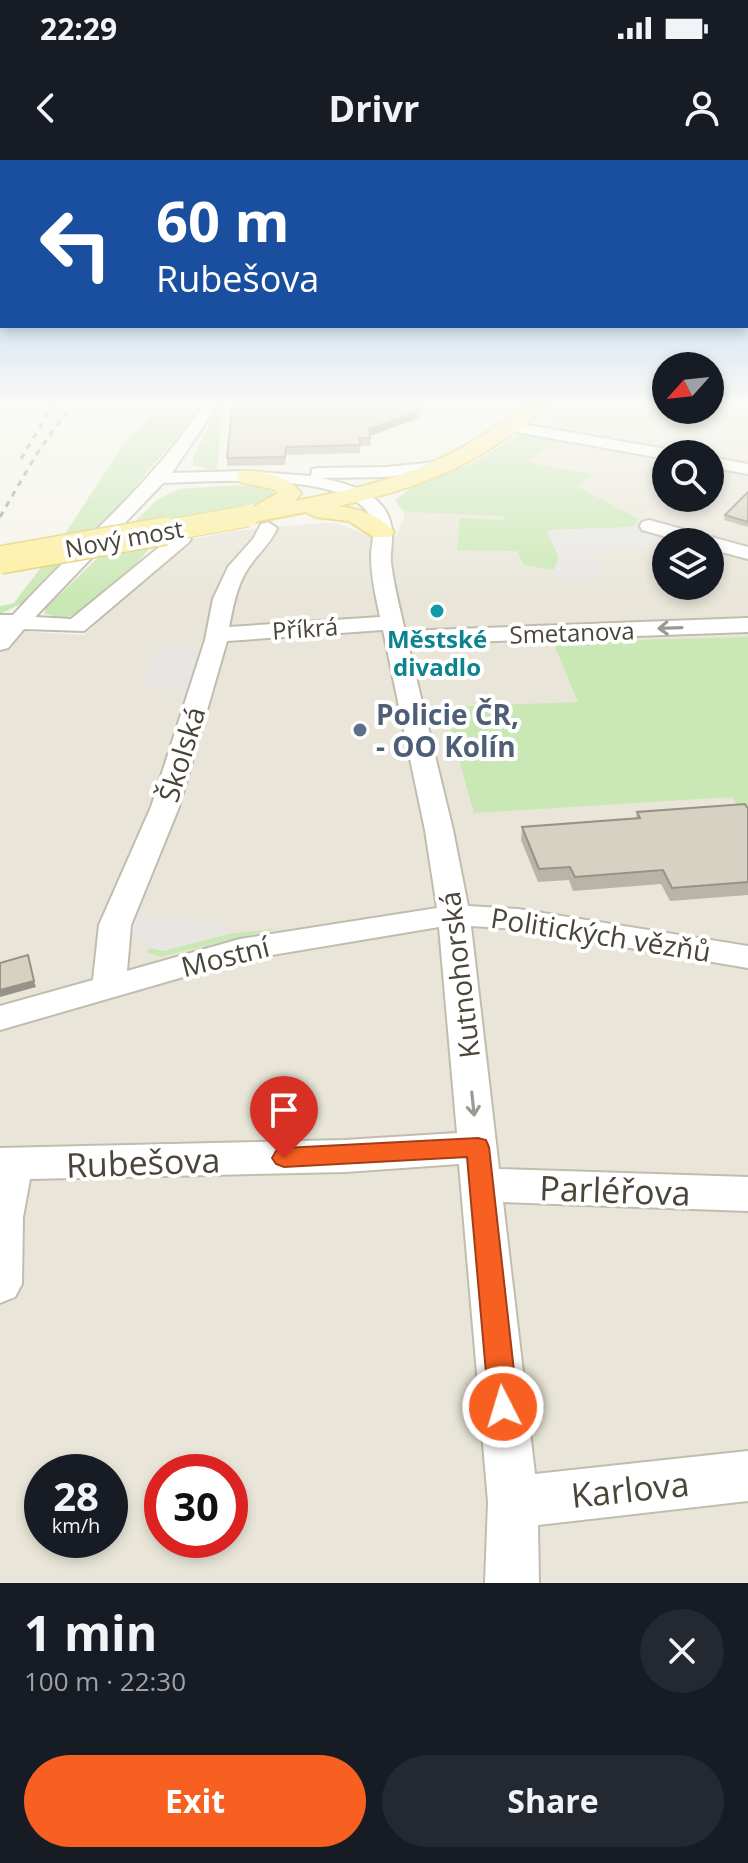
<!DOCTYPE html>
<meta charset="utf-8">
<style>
body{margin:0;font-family:"Open Sans",sans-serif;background:#242831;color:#f1f3f6;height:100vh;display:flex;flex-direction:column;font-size:30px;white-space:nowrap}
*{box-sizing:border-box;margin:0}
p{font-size:26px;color:#9ea1a6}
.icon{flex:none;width:44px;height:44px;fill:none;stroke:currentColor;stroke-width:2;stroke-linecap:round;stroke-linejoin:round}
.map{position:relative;height:1423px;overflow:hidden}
.details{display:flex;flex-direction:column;background:#171b24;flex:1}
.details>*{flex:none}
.top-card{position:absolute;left:0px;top:0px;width:748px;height:168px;box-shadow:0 4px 12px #0003;background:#1a4fa0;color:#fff;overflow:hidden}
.needle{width:52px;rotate:243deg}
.tools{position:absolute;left:652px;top:192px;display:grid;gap:16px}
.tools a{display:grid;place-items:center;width:72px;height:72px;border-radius:50%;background:#171b24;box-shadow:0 4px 12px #0003;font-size:40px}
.speed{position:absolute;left:24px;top:1294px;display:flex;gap:16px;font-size:40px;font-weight:700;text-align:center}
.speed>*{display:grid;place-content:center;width:104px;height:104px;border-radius:50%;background:#171b24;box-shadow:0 4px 12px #0003;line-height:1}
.speed small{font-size:20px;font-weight:400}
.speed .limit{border:12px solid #d22;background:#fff;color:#111}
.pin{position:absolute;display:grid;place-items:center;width:68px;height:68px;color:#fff;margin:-82px -34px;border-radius:50% 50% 50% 0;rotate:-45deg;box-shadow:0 0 8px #0007}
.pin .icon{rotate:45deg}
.me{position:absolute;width:88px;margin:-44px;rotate:355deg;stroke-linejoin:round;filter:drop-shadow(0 0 6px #0008)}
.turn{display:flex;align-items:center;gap:28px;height:168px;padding:0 24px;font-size:36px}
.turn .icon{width:104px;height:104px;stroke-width:2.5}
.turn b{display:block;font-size:56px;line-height:68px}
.round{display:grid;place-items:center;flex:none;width:84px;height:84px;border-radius:42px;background:#242831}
.overview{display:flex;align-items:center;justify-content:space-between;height:136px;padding:0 24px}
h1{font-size:48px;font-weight:700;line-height:60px}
.primary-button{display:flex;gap:16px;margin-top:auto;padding:16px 24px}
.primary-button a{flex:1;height:92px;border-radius:48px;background:#f76021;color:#fff;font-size:32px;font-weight:700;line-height:92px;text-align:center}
.primary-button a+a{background:#242831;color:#f1f3f6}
.status{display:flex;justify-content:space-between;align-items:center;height:56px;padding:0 40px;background:#171b24;direction:ltr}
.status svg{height:22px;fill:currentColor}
header{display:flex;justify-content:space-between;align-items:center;height:104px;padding:0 24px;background:#171b24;font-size:36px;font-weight:700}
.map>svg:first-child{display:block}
.residential{fill:#e9e6d9;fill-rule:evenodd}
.green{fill:#cae8b5}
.parking{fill:#e7e6e2}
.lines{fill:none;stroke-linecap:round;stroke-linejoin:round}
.minor-casing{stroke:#c1bdae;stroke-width:4}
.major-casing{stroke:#e3d06c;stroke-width:4}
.minor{fill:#fff;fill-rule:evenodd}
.major{fill:#fdef9d;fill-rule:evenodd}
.rail{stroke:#999;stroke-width:3;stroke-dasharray:6 6;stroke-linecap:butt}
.major-bridge-far1-casing{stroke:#e3d06c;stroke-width:23;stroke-linecap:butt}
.major-bridge-casing{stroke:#e3d06c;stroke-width:30;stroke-linecap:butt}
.major-bridge-far1{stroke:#fdef9d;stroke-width:21}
.major-bridge{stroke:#fdef9d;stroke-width:27}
.wall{fill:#b9b4a6}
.shaded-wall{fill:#969287}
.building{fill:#d7d1c1;stroke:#969287;stroke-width:2}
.oneway{stroke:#9b9992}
.route{fill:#f76021;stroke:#a13e15;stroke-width:2}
.culture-dot{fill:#0f9aa8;stroke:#fff;stroke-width:3}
.service-dot{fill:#5c6f8a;stroke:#fff;stroke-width:3}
.labels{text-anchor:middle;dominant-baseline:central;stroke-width:8;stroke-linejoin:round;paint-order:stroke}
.far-street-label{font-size:24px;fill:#4a4539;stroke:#fff}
.far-culture-label{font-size:24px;font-weight:bold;fill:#0d838f;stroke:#fff}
.service-label{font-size:28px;font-weight:bold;fill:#4e5e75;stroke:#fff;text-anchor:start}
.street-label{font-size:28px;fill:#4a4539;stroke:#fff}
.near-street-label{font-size:34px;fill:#4a4539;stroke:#fff}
</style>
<div class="status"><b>22:29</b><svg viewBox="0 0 49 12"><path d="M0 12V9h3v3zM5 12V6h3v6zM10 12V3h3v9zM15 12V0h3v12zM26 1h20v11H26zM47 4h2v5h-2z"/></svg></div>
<header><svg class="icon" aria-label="back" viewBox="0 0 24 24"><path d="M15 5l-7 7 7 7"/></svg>Drivr<svg class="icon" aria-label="person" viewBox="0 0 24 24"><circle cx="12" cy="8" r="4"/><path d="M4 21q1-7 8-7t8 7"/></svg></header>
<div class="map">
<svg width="748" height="1423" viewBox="0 0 748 1423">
<rect width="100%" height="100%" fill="#f5f4eb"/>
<path class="residential" d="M 567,240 L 666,240 L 666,250 L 710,250 L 710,240 L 748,240 L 748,1423 L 0,1423 L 0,493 L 16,471 L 84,475 L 183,381 L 233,371 L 322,363 L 336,363 L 360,372 L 397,375 L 404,356 L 404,335 L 495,301 L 546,267 ZM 666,294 L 710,294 L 710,338 L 666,338 ZM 666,382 L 710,382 L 710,426 L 666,426 ZM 42,1312 L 110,1312 L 110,1380 L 42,1380 ZM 162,1312 L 230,1312 L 230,1380 L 162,1380 Z"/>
<path class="green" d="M 223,240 L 217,311 L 193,305 L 193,297 Z
M 158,249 L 192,250 L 197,253 L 75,398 L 25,442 L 0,454 L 0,446 L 14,443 L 58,385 L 121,287 Z
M 519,275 L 558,281 L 527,302 L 594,315 L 576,326 L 639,359 L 633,367 L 547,370 L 559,397 L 554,410 L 524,405 L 517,391 L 457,390 L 460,358 L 504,360 L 504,356 L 411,352 L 402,350 L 395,340 L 410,328 L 473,303 Z
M 238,325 L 266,328 L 274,334 L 272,339 L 218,353 L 157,380 L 137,403 L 83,452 L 64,458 L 44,454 L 46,448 L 158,339 L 179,329 Z
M 748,477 L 748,666 L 732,637 L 474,653 L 444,547 L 578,542 L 553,482 Z
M 280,768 L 160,797 L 146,792 L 151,788 L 163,791 L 228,774 Z"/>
<path class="parking" d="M 466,240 L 469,249 L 462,254 L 418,255 L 413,241 Z
M 633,367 L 671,382 L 666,382 L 666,387 L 591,389 L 607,418 L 559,421 L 554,410 L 559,397 L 546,370 Z
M 160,484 L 212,486 L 195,530 L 140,529 Z
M 132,753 L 222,765 L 228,774 L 163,791 L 151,788 L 127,766 Z"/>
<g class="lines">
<defs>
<path id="minor" d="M 206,240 L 221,240 L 172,313 L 244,311 L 311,316 L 312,309 L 318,308 L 386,307 L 457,300 L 459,304 L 457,308 L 451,309 L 386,317 L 322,318 C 348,324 385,333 391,365 C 394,377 390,390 391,403 C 394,426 400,449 405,471 L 748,458 L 748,472 L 408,484 L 453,670 L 468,746 L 518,749 L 748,786 L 748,808 L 518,769 L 471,766 L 499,1009 L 748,1017 L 748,1051 L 503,1042 L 535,1314 L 748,1291 L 748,1341 L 538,1365 L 539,1423 L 485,1423 L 488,1342 L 459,1004 L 345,1012 L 30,1019 L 23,1057 L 22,1124 L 15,1137 L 0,1143 L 0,988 L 345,980 L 457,973 L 439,767 L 242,800 L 0,870 L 0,846 L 93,820 L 99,765 L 151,647 L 205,480 L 213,439 L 228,407 L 253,379 L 261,364 L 268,362 L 277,368 C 270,385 256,395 247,410 C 236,428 233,448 229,467 L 380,457 C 376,437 371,417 371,396 C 371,385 376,371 372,360 C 353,309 208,322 163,323 L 35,457 L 71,459 L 174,375 L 188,375 L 191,379 L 188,383 L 84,471 L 24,469 L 8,488 L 0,490 L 0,455 L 13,455 C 78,383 154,324 206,240 ZM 383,470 L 425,670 L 437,748 L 240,779 L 127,811 L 131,765 L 179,647 L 227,481 Z
M 510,262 L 666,289 L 674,294 L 666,294 L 666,299 L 505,270 L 502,267 Z
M 710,297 L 748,304 L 748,314 L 710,307 Z
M 649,360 L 748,387 L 748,399 L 710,389 L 710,382 L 685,382 L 642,370 L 640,366 L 642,362 Z"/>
<path id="major" d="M 533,240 L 554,240 C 545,251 532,260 520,268 C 466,310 405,332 338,346 C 358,349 381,355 394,372 L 390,377 L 374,377 L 349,361 L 316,357 L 306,352 L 248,363 L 240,361 L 236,356 L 240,351 L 252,348 L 278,333 L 273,329 L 240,322 L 237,317 L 240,312 C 260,308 289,317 301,333 L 295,341 C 396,322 451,303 533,240 Z"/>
</defs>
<use href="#minor" class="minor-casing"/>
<use href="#major" class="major-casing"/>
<use href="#minor" class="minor"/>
<use href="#major" class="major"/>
<path class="rail" d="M 21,299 L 56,240
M 0,357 L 36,295 L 75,240"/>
<defs>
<path id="major-bridge-far1" d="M 154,373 L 248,356"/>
<path id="major-bridge" d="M 0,400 L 165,371"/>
</defs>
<use href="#major-bridge-far1" class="major-bridge-far1-casing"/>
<use href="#major-bridge" class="major-bridge-casing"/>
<use href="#major-bridge-far1" class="major-bridge-far1"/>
<use href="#major-bridge" class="major-bridge"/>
</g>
<path class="wall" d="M 419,258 L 370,276 L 371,286 L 360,286 L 360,293 L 286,295 L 285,305 L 227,306 L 227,298 Z
M 748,332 L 748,367 L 724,360 L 725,355 Z
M 748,649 L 748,735 L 670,741 L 661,724 L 573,731 L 569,720 L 538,722 L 521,680 L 522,667 L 636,658 L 637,652 Z"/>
<path class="shaded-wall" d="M 419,251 L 419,258 L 369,276 L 369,269 Z
M 34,821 L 36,827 L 0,837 L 0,830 Z"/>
<path class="building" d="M 233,240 L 416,240 L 419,251 L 369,269 L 370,278 L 360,278 L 360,285 L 286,287 L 285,297 L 227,298 Z
M 748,332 L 748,362 L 725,355 Z
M 745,644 L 748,649 L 748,722 L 672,728 L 663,710 L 575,717 L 570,707 L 539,709 L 522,667 L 640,658 L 637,652 Z
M 28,795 L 34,821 L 0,830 L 0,803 Z"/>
<defs><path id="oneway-shaft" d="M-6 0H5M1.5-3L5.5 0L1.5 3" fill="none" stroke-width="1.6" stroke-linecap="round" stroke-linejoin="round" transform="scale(2)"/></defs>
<g class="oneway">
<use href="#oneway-shaft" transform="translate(670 468) rotate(178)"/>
<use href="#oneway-shaft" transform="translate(473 944) rotate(84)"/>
</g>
<linearGradient id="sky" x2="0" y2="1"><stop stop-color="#8fbceb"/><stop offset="0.55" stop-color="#fafaf6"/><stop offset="1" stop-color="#fafaf6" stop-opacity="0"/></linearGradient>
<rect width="748" height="440" fill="url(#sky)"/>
<path class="route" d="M 478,978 L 486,980 L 489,987 L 518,1247 L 514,1257 L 503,1261 L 493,1257 L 489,1247 L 467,997 L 284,1007 L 276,1004 L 272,998 L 276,991 L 284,988 Z"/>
<circle class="culture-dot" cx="437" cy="451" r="8"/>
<circle class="service-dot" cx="360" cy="570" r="8"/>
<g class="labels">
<g class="far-street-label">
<text transform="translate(124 378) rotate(-10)">Nový most</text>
<text transform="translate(305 468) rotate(-4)">Příkrá</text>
<text transform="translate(572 472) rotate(-2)">Smetanova</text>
</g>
<g class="far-culture-label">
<text x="437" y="478">Městské<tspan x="437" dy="28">divadlo</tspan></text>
</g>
<g class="service-label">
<text x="376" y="554">Policie ČR,<tspan x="376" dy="32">- OO Kolín</tspan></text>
</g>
<g class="street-label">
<text transform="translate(181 594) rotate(-73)">Školská</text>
<text transform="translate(601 774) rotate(9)">Politických vězňů</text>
<text transform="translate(225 796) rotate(-14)">Mostní</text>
<text transform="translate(459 815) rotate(-97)">Kutnohorská</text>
</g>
<g class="near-street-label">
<text transform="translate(143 1002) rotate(-2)">Rubešova</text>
<text transform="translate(615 1030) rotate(2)">Parléřova</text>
<text transform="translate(630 1329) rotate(-6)">Karlova</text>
</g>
</g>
</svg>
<div class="tools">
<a><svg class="needle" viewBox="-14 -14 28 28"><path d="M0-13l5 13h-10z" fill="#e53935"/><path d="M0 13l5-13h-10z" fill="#9ea1a6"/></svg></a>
<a><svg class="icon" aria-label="search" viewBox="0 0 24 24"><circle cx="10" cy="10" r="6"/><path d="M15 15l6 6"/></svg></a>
<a><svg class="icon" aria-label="layers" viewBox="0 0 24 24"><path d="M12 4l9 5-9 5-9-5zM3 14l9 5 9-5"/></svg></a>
</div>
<div class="speed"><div>28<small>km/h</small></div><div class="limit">30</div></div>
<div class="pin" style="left:284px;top:998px;background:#d93025"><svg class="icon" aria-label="arrive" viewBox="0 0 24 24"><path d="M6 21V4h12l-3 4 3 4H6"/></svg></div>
<svg class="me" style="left:503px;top:1247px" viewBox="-20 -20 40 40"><circle r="17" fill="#f76021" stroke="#fff" stroke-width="3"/><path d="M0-11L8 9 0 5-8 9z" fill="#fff"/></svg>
<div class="top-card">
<div class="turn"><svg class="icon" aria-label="left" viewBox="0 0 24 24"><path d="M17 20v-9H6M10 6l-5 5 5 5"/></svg><div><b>60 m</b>Rubešova</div></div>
</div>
</div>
<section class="details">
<div class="overview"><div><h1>1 min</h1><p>100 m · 22:30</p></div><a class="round"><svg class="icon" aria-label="close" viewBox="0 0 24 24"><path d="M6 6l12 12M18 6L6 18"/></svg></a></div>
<div class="primary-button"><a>Exit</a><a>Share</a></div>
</section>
